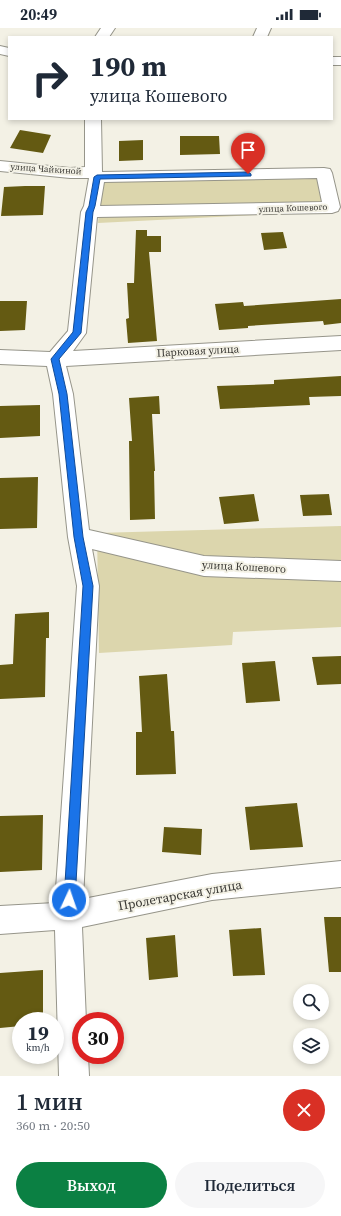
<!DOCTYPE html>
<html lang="ru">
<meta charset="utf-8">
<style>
body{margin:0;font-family:"Source Serif 4",serif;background:#f6f6f7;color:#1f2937;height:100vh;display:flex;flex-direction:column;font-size:15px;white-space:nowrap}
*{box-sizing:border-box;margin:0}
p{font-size:13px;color:#747a83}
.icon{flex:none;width:22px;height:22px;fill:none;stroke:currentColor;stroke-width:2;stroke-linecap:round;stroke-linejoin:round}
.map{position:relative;height:1048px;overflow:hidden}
.details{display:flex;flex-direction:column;background:#fff;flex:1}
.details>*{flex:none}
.banner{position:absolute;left:8px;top:8px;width:325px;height:84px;border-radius:0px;box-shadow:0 2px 6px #0003;background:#fff;color:#1f2937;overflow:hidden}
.tools{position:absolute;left:293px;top:956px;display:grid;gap:8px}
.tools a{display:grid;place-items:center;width:36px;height:36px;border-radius:50%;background:#fff;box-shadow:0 2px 6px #0003;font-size:20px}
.speed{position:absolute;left:12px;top:984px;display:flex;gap:8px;font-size:20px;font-weight:700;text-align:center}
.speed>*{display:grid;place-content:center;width:52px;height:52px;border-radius:50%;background:#fff;box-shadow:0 2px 6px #0003;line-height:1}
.speed small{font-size:10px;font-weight:400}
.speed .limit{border:6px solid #d22;background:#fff;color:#111}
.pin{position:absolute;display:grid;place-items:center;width:34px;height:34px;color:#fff;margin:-41px -17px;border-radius:50% 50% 50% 0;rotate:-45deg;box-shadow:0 0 4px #0007}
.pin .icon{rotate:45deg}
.me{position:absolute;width:44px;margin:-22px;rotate:3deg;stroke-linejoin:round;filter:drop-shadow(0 0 3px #0008)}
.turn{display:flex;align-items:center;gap:14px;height:84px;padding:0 16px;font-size:18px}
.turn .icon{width:52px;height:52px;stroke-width:2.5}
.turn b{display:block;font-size:28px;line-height:34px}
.round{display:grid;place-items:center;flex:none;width:42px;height:42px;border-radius:21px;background:#f6f6f7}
.head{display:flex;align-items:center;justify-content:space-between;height:68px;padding:0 16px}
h1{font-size:24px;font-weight:600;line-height:30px}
.action{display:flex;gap:8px;margin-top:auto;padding:8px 16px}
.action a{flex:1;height:46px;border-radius:24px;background:#0b8043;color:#fff;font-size:16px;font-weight:600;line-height:46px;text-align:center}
.action a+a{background:#f6f6f7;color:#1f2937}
.status{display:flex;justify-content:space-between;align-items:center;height:28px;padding:0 20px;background:#fff;direction:ltr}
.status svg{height:11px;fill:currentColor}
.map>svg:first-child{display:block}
.green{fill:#dcd6ad}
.building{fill:#645a12}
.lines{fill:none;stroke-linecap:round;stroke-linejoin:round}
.minor-casing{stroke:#96958a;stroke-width:2}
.minor{fill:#fff;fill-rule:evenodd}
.route{fill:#1a73e8;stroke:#114b97}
.labels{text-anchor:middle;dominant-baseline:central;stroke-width:4;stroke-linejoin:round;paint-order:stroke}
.far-street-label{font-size:9px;fill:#3a3935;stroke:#f3f1e5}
.street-label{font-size:11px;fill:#3a3935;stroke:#f3f1e5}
.near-street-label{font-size:13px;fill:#3a3935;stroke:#f3f1e5}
</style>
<div class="status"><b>20:49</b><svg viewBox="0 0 49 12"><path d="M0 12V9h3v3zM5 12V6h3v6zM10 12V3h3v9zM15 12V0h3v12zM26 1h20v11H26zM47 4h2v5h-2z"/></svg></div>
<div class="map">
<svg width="341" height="1048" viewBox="0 0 341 1048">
<rect width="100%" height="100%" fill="#f3f1e5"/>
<path class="green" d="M 329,140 L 337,183 L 98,195 L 103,144 Z
M 341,498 L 341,599 L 233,604 L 232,617 L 99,625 L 97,505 Z"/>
<path class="building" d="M 20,102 L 51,107 L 43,125 L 10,120 Z
M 180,108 L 219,108 L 220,126 L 180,127 Z
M 143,112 L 143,132 L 119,133 L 119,113 Z
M 25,158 L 45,158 L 43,187 L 1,188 L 4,159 Z
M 136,202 L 147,202 L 147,208 L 161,208 L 161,224 L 149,224 L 157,313 L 128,315 L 126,291 L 129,290 L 127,255 L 134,255 Z
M 283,204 L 287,220 L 264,222 L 261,205 Z
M 341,271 L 341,295 L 324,297 L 323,293 L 248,298 L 248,300 L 219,302 L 215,276 L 243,274 L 244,278 Z
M 0,273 L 27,273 L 25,302 L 0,303 Z
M 341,348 L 341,368 L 309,369 L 310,377 L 220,381 L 217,358 L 274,356 L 274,352 Z
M 159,368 L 160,386 L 152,386 L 155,443 L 154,443 L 155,491 L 130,492 L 129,413 L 132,413 L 129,370 Z
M 40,377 L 40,408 L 0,410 L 0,378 Z
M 38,449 L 37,500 L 0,501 L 0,450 Z
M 254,466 L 259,493 L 224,496 L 219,469 Z
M 329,466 L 332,487 L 303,488 L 300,467 Z
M 49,584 L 49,610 L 46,610 L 45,669 L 0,671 L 0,637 L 13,636 L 15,586 Z
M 341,628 L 341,656 L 317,657 L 312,629 Z
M 275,633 L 280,673 L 246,675 L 242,635 Z
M 167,646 L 171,703 L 174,703 L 176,746 L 136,747 L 136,704 L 142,704 L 139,648 Z
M 297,775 L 303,819 L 250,822 L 245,779 Z
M 43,787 L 42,842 L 0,844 L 0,788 Z
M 164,799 L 202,801 L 201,827 L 162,824 Z
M 324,889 L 341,889 L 341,944 L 329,944 Z
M 261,900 L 265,947 L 233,948 L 229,902 Z
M 175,907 L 178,949 L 149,952 L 146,910 Z
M 43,942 L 43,993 L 21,993 L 21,998 L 0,1000 L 0,945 Z"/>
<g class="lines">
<defs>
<path id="minor" d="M 101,0 L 115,0 L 109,9 L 95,9 Z
M 257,0 L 271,0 L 267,9 L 253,9 Z
M 0,18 L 9,20 L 9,28 L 0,26 Z
M 332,29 L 341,29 L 341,37 L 332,37 Z
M 85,91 L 101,91 L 102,144 L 324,140 L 330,141 L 332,145 L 340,179 L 338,183 L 332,185 L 97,189 L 86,305 L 73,323 L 341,308 L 341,322 L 66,338 L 73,366 L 89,502 L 204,528 L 341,533 L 341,553 L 204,548 L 92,521 L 99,558 L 83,871 L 212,846 L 341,833 L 341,859 L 212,872 L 82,899 L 86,993 L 81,993 L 81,1027 L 88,1027 L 89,1048 L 59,1048 L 55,902 L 0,906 L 0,878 L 55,875 L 77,558 L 68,509 L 53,366 L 47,338 L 0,336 L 0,322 L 50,324 L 68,303 L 81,184 L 84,178 L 89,150 L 70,150 L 0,143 L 0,133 L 70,140 L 85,139 ZM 317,150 L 322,174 L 100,178 L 104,154 Z"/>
</defs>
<use href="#minor" class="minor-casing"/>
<use href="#minor" class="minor"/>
</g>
<path class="route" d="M 248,144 L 251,146 L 251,148 L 100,151 L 95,178 L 93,184 L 81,305 L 59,331 L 67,366 L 83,509 L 93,558 L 75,872 L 73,876 L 69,878 L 65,876 L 64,872 L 83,558 L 74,509 L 59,366 L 51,331 L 73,304 L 86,184 L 89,178 L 94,149 L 97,147 Z"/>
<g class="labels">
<g class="far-street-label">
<text transform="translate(46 141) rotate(4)">улица Чайкиной</text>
<text transform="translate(293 180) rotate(-2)">улица Кошевого</text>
</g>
<g class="street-label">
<text transform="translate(198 323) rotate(-3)">Парковая улица</text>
<text transform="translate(244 539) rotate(3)">улица Кошевого</text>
</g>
<g class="near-street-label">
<text transform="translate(180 867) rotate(-10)">Пролетарская улица</text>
</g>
</g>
</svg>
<div class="tools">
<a><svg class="icon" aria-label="search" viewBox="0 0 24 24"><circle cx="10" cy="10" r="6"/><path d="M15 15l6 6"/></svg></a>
<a><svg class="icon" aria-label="layers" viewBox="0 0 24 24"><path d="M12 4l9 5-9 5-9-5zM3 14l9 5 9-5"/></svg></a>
</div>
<div class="speed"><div>19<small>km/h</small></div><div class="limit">30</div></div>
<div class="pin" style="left:248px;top:146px;background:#d93025"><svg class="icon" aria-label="arrive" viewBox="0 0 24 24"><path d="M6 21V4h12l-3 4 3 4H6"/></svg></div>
<svg class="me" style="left:69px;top:872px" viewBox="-20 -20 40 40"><circle r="17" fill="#1a73e8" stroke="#fff" stroke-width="3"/><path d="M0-11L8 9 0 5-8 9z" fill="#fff"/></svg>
<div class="banner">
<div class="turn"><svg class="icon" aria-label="right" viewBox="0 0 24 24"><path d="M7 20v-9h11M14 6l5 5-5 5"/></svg><div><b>190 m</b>улица Кошевого</div></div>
</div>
</div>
<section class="details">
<div class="head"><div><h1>1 мин</h1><p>360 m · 20:50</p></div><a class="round" style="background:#d93025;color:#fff"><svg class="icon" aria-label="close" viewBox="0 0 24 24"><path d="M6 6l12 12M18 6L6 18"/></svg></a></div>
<div class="action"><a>Выход</a><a>Поделиться</a></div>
</section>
